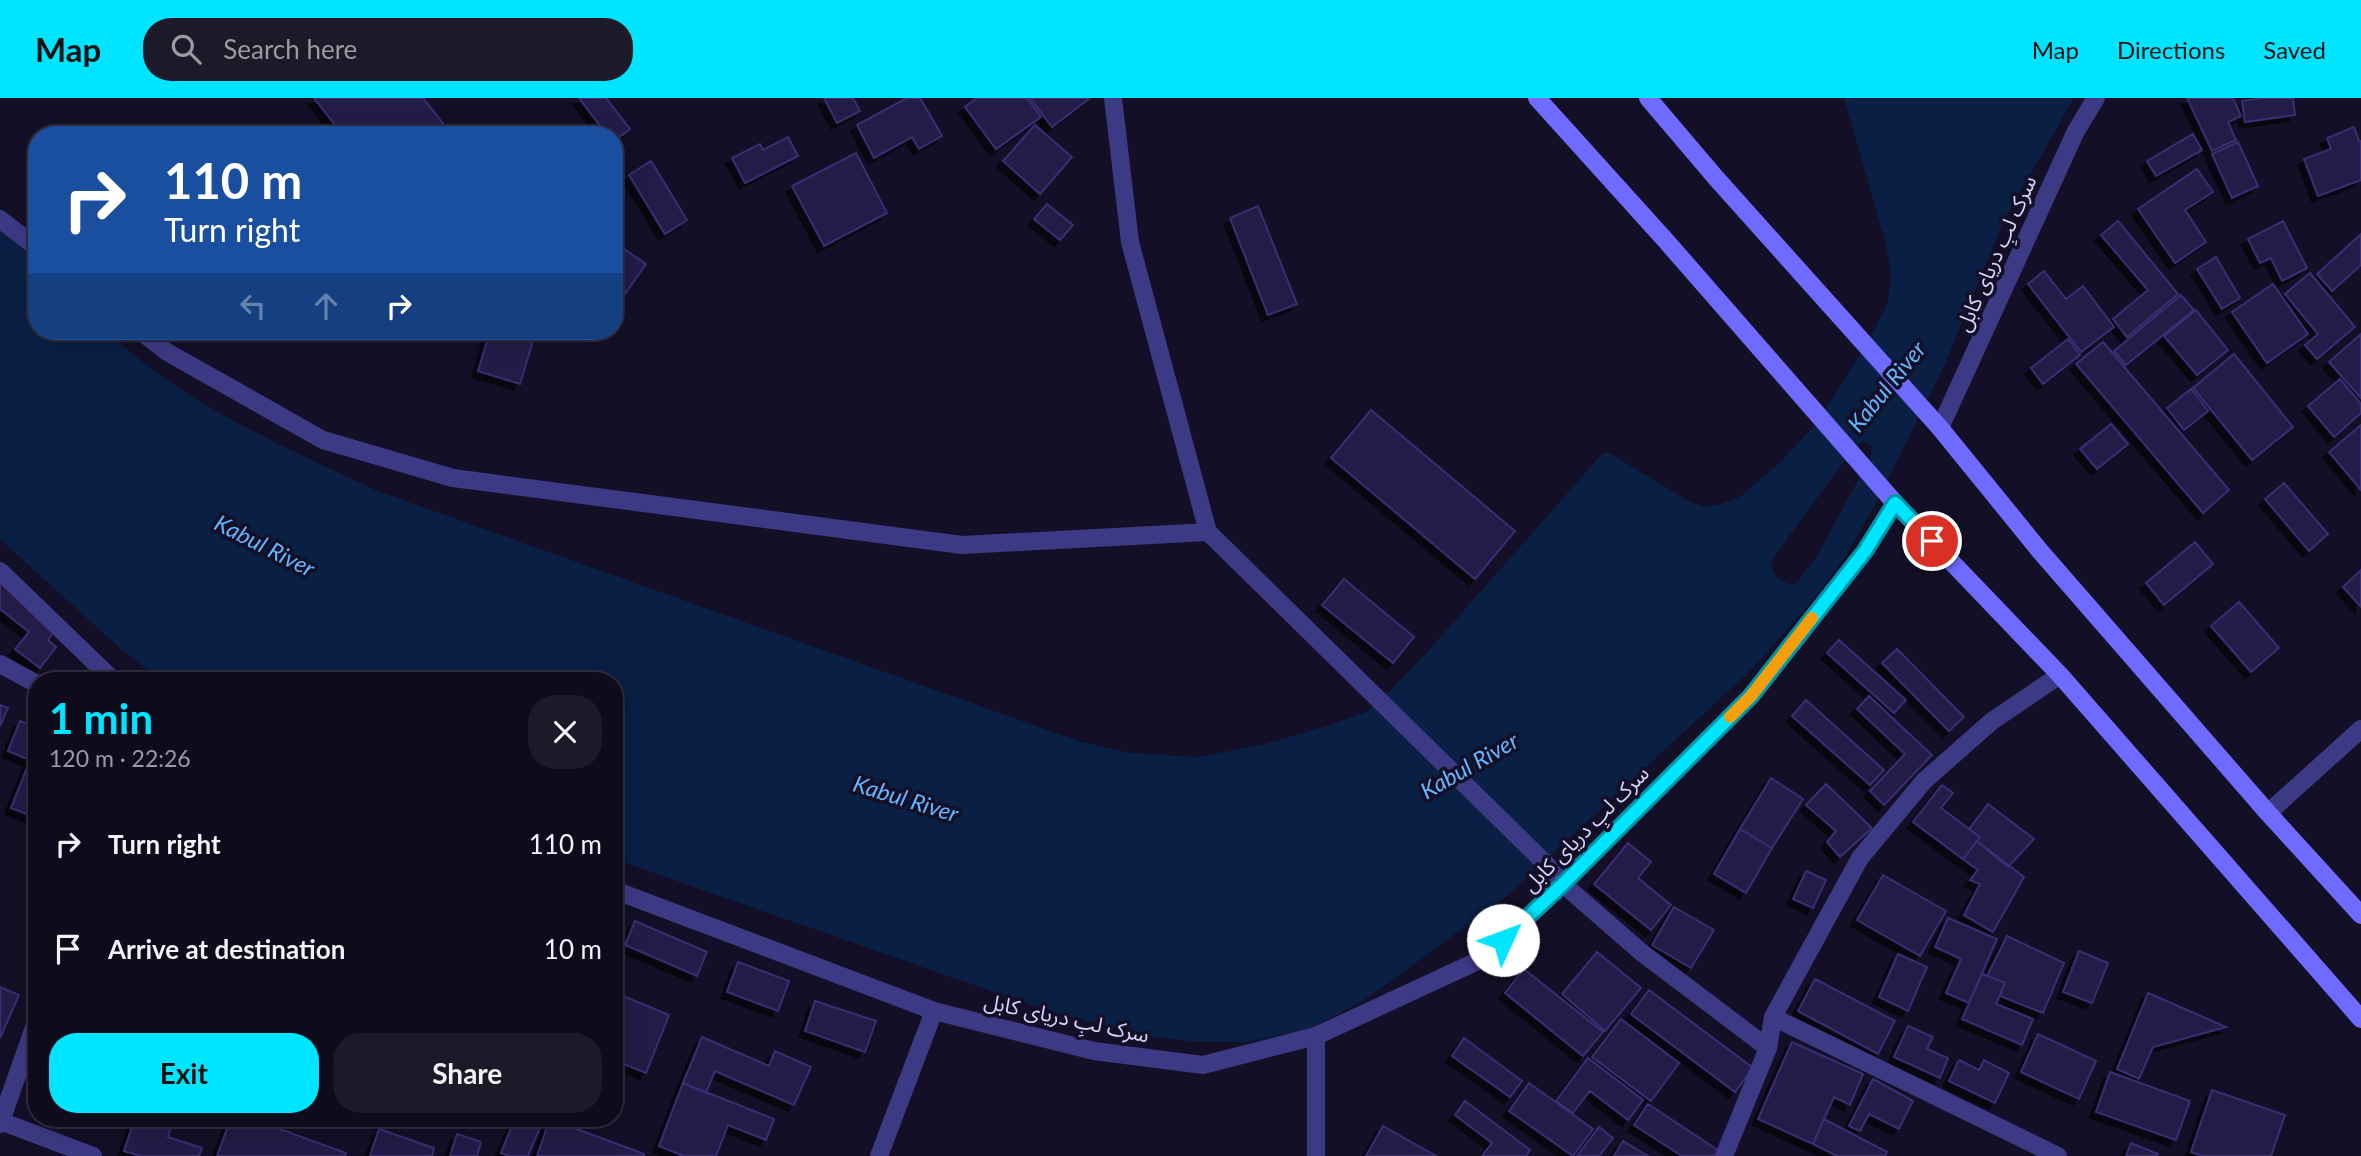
<!DOCTYPE html>
<meta charset="utf-8">
<style>
body{margin:0;font-family:Lato,"Noto Sans Arabic",sans-serif;background:#1c1929;color:#f1f3f6;height:100vh;display:flex;flex-direction:column;font-size:26px;white-space:nowrap}
*{box-sizing:border-box;margin:0}
p{font-size:23px;color:#9b9ba3}
.icon{flex:none;width:38px;height:38px;fill:none;stroke:currentColor;stroke-width:2;stroke-linecap:round;stroke-linejoin:round}
.map{position:relative;flex:1;overflow:hidden}
.sheet{position:absolute;left:28px;top:574px;width:595px;height:455px;display:flex;flex-direction:column;background:#0e0b1c;border-radius:28px;box-shadow:0 7px 28px #0002,0 0 0 2px #2e2b3b}
.sheet>*{flex:none}
.guide{position:absolute;left:28px;top:28px;width:595px;height:214px;border-radius:28px;box-shadow:0 7px 28px #0002,0 0 0 2px #2e2b3b;background:#1a4fa0;color:#fff;overflow:hidden}
.pin{position:absolute;display:grid;place-items:center;width:60px;height:60px;color:#fff;margin:-30px;border:4px solid #fff;border-radius:50%;box-shadow:0 2px 7px #0007}
.me{position:absolute;width:77px;margin:-38px;rotate:47deg;stroke-linejoin:round;filter:drop-shadow(0 0 5px #0008)}
.turn{display:flex;align-items:center;gap:24px;height:147px;padding:0 21px;font-size:32px}
.turn .icon{width:91px;height:91px;stroke-width:2.5}
.turn b{display:block;font-size:49px;line-height:60px}
.lanes{display:flex;align-items:center;height:66px;padding:0 21px;background:#0003;justify-content:center;gap:35px;direction:ltr}
.lanes .off{opacity:.35}
.round{display:grid;place-items:center;flex:none;width:74px;height:74px;border-radius:28px;background:#1c1929}
.overview{display:flex;align-items:center;justify-content:space-between;height:119px;padding:0 21px}
h1{font-size:42px;font-weight:700;line-height:52px;color:#00e5ff}
.action{display:flex;gap:14px;margin-top:auto;padding:14px 21px}
.action a{flex:1;height:80px;border-radius:28px;background:#00e5ff;color:#111;font-size:28px;font-weight:700;line-height:80px;text-align:center}
.action a+a{background:#1c1929;color:#f1f3f6}
ul{padding:0;list-style:none}
li{display:flex;align-items:center;gap:21px;height:105px;padding:0 21px}
li div{flex:1}
li b{display:block;font-size:26px}
li em{font-style:normal}
header{display:flex;align-items:center;gap:42px;box-sizing:border-box;height:98px;padding:0 35px;background:#00e5ff;color:#111}
header strong{font-size:33px}
nav{display:flex;gap:38px;margin-inline-start:auto;font-size:24px}
.search{width:490px;height:63px;background:#1c1929;display:flex;align-items:center;gap:18px;box-sizing:border-box;padding:0 24px;border-radius:28px;color:#9b9ba3;font-size:26px}
.map>svg:first-child{display:block}
.water{fill:#0a1f44;fill-rule:evenodd}
.building{fill:#241b47;stroke:#3b2d73;stroke-width:2;filter:url(#shadow)}
.lines{fill:none;stroke-linecap:round;stroke-linejoin:round}
.lane{stroke:#3d3a85;stroke-width:18}
.street{stroke:#3d3a85;stroke-width:18}
.secondary{stroke:#6f6bff;stroke-width:18}
.route-casing{stroke:#0095a6;stroke-width:18}
.route{stroke:#00e5ff;stroke-width:12}
.slow{stroke:#f59e0b;stroke-width:12}
.labels{text-anchor:middle;dominant-baseline:central;stroke-width:7;stroke-linejoin:round;paint-order:stroke}
.street-label{font-size:21px;fill:#d9d4ff;stroke:#130f26}
.water-label{font-size:23px;font-style:italic;fill:#62b6ff;stroke:#130f26}
</style>
<header>
<strong>Map</strong>
<div class="search"><svg class="icon" aria-label="search" viewBox="0 0 24 24"><circle cx="10" cy="10" r="6"/><path d="M15 15l6 6"/></svg>Search here</div>
<nav><a>Map</a><a>Directions</a><a>Saved</a></nav>
</header>
<div class="map">
<svg width="2361" height="1058" viewBox="0 0 2361 1058">
<defs>
<filter id="shadow"><feDropShadow dx="-6" dy="6" stdDeviation="0" flood-color="#0009"/></filter>
</defs>
<rect width="100%" height="100%" fill="#130f26"/>
<path class="water" d="M 1844,0 L 2074,0 L 2004,122 L 1945,266 L 1877,403 L 1846,458 L 1818,496 L 1754,569 L 1506,799 L 1369,899 L 1313,930 L 1247,944 L 1197,944 L 1148,938 L 1054,915 L 614,761 L 614,583 L 162,583 L 123,553 L 0,441 L 0,130 L 37,163 L 37,233 L 107,233 C 183,306 281,347 375,392 L 1078,643 L 1131,655 L 1198,659 L 1261,647 L 1327,628 L 1366,614 L 1383,600 L 1428,553 L 1602,356 L 1608,354 L 1690,404 L 1706,409 L 1719,407 L 1741,398 L 1779,365 L 1817,325 L 1869,242 L 1888,204 L 1891,176 L 1886,146 ZM 1863,343 L 1871,347 L 1872,356 L 1816,460 L 1794,487 C 1780,484 1775,480 1771,467 L 1774,459 L 1853,351 Z"/>
<path class="building" d="M 314,0 L 423,0 L 449,33 L 444,37 L 343,37 Z
M 579,0 L 606,0 L 630,31 L 614,43 L 614,37 L 607,37 Z
M 824,0 L 853,0 L 860,13 L 837,25 Z
M 907,0 L 920,0 L 942,38 L 919,51 L 912,39 L 874,60 L 857,27 Z
M 977,0 L 1027,0 L 1041,19 L 996,51 L 965,9 Z
M 1030,0 L 1090,0 L 1052,29 Z
M 2187,0 L 2233,0 L 2241,18 L 2228,24 L 2236,42 L 2212,53 Z
M 2264,0 L 2293,0 L 2295,17 L 2245,24 L 2242,3 Z
M 1035,27 L 1072,59 L 1040,96 L 1003,63 Z
M 2354,29 L 2359,43 L 2361,43 L 2361,82 L 2318,98 L 2304,61 L 2331,51 L 2327,40 Z
M 2193,36 L 2202,52 L 2156,78 L 2147,63 Z
M 788,39 L 798,58 L 745,85 L 732,60 L 760,46 L 763,52 Z
M 2238,44 L 2258,88 L 2232,100 L 2212,56 Z
M 856,55 L 887,115 L 824,148 L 792,88 Z
M 651,63 L 687,122 L 665,136 L 629,77 Z
M 2197,71 L 2213,94 L 2185,112 L 2206,144 L 2175,165 L 2138,111 Z
M 1047,106 L 1073,127 L 1060,142 L 1034,121 Z
M 1258,108 L 1297,206 L 1268,217 L 1230,120 Z
M 2118,123 L 2178,196 L 2127,239 L 2113,221 L 2148,192 L 2101,137 Z
M 2283,123 L 2307,170 L 2282,183 L 2271,160 L 2260,165 L 2248,141 Z
M 2361,136 L 2361,167 L 2332,193 L 2317,176 Z
M 614,144 L 646,166 L 625,196 L 614,189 Z
M 2216,159 L 2240,200 L 2222,211 L 2197,171 Z
M 2044,173 L 2066,201 L 2083,188 L 2114,229 L 2081,254 L 2028,186 Z
M 2310,175 L 2355,229 L 2317,261 L 2305,247 L 2318,236 L 2285,196 Z
M 2273,186 L 2308,236 L 2267,265 L 2232,214 Z
M 2181,197 L 2194,212 L 2126,267 L 2114,253 Z
M 2196,212 L 2228,252 L 2197,277 L 2164,238 Z
M 490,233 L 536,233 L 520,286 L 478,273 Z
M 2361,236 L 2361,300 L 2329,264 Z
M 2068,241 L 2080,257 L 2043,286 L 2031,270 Z
M 2103,244 L 2229,392 L 2203,415 L 2076,266 Z
M 2234,256 L 2293,329 L 2252,362 L 2193,290 Z
M 2340,281 L 2361,306 L 2361,315 L 2334,339 L 2308,308 Z
M 2191,291 L 2208,313 L 2184,332 L 2167,310 Z
M 1371,312 L 1515,433 L 1475,481 L 1331,360 Z
M 2111,326 L 2128,346 L 2097,371 L 2080,351 Z
M 2361,327 L 2361,392 L 2329,354 Z
M 2284,385 L 2328,436 L 2309,453 L 2265,401 Z
M 2195,444 L 2213,466 L 2164,507 L 2146,485 Z
M 2361,472 L 2361,509 L 2343,489 Z
M 1344,481 L 1414,539 L 1393,565 L 1322,507 Z
M 0,484 L 57,529 L 48,542 L 56,549 L 40,570 L 15,551 L 29,534 L 0,511 Z
M 2239,504 L 2279,550 L 2251,574 L 2211,528 Z
M 1839,542 L 1906,602 L 1894,615 L 1827,555 Z
M 1897,551 L 1964,619 L 1949,633 L 1882,565 Z
M 1869,598 L 1932,657 L 1884,707 L 1870,693 L 1905,656 L 1857,611 Z
M 1806,602 L 1884,672 L 1870,687 L 1792,618 Z
M 0,607 L 8,610 L 0,628 Z
M 20,623 L 37,630 L 37,720 L 11,710 L 30,662 L 8,653 Z
M 1771,680 L 1803,701 L 1772,750 L 1740,731 Z
M 1826,686 L 1872,730 L 1840,759 L 1827,744 L 1836,733 L 1806,707 Z
M 1942,687 L 1953,695 L 1941,710 L 1980,739 L 1963,761 L 1913,724 Z
M 1988,706 L 2034,741 L 2008,769 L 1977,743 L 1980,739 L 1969,731 Z
M 1740,731 L 1772,750 L 1746,795 L 1714,776 Z
M 1977,743 L 2024,779 L 1993,834 L 1964,817 L 1980,786 L 1970,782 L 1978,772 L 1963,761 Z
M 1628,745 L 1651,764 L 1638,780 L 1671,807 L 1651,832 L 1594,786 Z
M 1806,773 L 1826,782 L 1813,810 L 1793,801 Z
M 1883,777 L 1946,813 L 1920,858 L 1857,822 Z
M 1674,809 L 1714,832 L 1691,870 L 1652,847 Z
M 1948,820 L 1997,841 L 1969,905 L 1946,895 L 1961,861 L 1935,849 Z
M 635,823 L 707,854 L 697,878 L 625,847 Z
M 2007,838 L 2064,865 L 2043,915 L 2000,898 L 2005,885 L 1987,878 Z
M 2079,853 L 2108,865 L 2092,905 L 2063,894 Z
M 1597,854 L 1641,890 L 1605,933 L 1562,896 Z
M 1898,856 L 1927,869 L 1908,913 L 1879,899 Z
M 738,864 L 789,883 L 778,913 L 727,894 Z
M 1524,871 L 1603,934 L 1583,958 L 1505,895 Z
M 1982,876 L 2005,885 L 1996,906 L 2033,921 L 2022,947 L 1962,921 Z
M 1815,881 L 1895,923 L 1878,956 L 1798,913 Z
M 0,889 L 19,897 L 0,940 Z
M 1649,892 L 1753,970 L 1735,994 L 1631,916 Z
M 614,894 L 669,917 L 646,975 L 614,962 Z
M 2148,895 L 2226,929 L 2153,949 L 2139,981 L 2117,971 Z
M 815,903 L 876,923 L 865,954 L 805,933 Z
M 1621,921 L 1679,965 L 1651,1003 L 1592,959 Z
M 1908,928 L 1933,939 L 1927,951 L 1948,960 L 1940,980 L 1894,959 Z
M 2038,936 L 2096,963 L 2079,1001 L 2021,974 Z
M 702,939 L 769,968 L 775,953 L 811,969 L 794,1007 L 715,973 L 706,995 L 683,985 Z
M 1464,940 L 1522,983 L 1510,999 L 1452,958 Z
M 1792,944 L 1863,976 L 1850,1007 L 1834,999 L 1813,1046 L 1758,1021 Z
M 1588,960 L 1643,1002 L 1628,1022 L 1590,993 L 1573,1015 L 1556,1003 Z
M 1959,962 L 1979,972 L 1984,962 L 2009,975 L 1995,1005 L 1949,983 Z
M 2110,974 L 2190,1003 L 2176,1042 L 2096,1014 Z
M 1873,981 L 1913,1003 L 1899,1031 L 1869,1016 L 1860,1033 L 1849,1028 Z
M 683,985 L 774,1021 L 766,1042 L 728,1027 L 716,1058 L 684,1058 L 659,1048 Z
M 1529,985 L 1593,1031 L 1573,1058 L 1509,1013 Z
M 2212,992 L 2285,1017 L 2271,1058 L 2203,1058 L 2191,1054 Z
M 1465,1003 L 1530,1052 L 1526,1058 L 1482,1058 L 1492,1045 L 1455,1017 Z
M 1648,1006 L 1719,1053 L 1717,1058 L 1682,1058 L 1634,1027 Z
M 135,1020 L 144,1020 L 171,1029 L 168,1039 L 202,1050 L 199,1058 L 141,1058 L 124,1053 Z
M 231,1020 L 249,1020 L 346,1055 L 345,1058 L 217,1058 Z
M 367,1020 L 389,1020 L 386,1027 Z
M 500,1020 L 544,1020 L 528,1058 L 509,1058 L 501,1055 L 513,1025 Z
M 550,1021 L 644,1056 L 644,1058 L 537,1058 Z
M 1824,1021 L 1887,1054 L 1885,1058 L 1837,1058 L 1813,1046 Z
M 1383,1028 L 1436,1058 L 1366,1058 Z
M 1599,1029 L 1613,1040 L 1599,1058 L 1577,1058 Z
M 379,1031 L 434,1050 L 432,1058 L 370,1058 Z
M 457,1036 L 481,1044 L 477,1058 L 450,1058 Z
M 1623,1043 L 1648,1058 L 1614,1058 Z
M 2131,1045 L 2158,1056 L 2157,1058 L 2126,1058 Z"/>
<g class="lines">
<path class="lane" d="M 1208,434 L 1546,766 L 1563,786
M 2268,715 L 2361,631"/>
<path class="street" d="M 0,121 L 37,150
M 140,233 L 167,254 L 323,342 L 453,380 L 962,447 L 1208,434 L 1130,144 L 1113,0
M 1940,330 L 2076,33 L 2096,0
M 0,473 L 114,583
M 0,566 L 37,586
M 1563,786 L 1641,854 L 1768,950
M 614,792 L 934,913 L 1094,953 L 1203,967 L 1316,938 L 1484,860 L 1563,786 L 1751,598 L 1865,453 L 1895,405
M 1773,919 L 2058,1058
M 1316,938 L 1316,1058
M 0,1023 L 93,1058
M 0,1026 L 37,921
M 879,1058 L 934,913
M 1724,1058 L 1768,950 L 1773,919 L 1860,760 L 1924,683 L 1992,623 L 2060,577"/>
<path class="secondary" d="M 1537,0 L 1667,144 L 1895,405 L 2060,577 L 2361,921
M 1648,0 L 1716,80 L 1940,330 L 2040,453 L 2268,715 L 2361,817"/>
</g>
<g class="lines">
<defs>
<path id="route" d="M 1503,842 L 1563,786 L 1751,598 L 1865,453 L 1895,405 L 1932,443"/>
</defs>
<use href="#route" class="route-casing"/>
<use href="#route" class="route"/>
<path class="slow" d="M 1730,619 L 1751,598 L 1812,520"/>
</g>
<g class="labels">
<g class="street-label">
<text transform="translate(1995 155) rotate(-66)">سرک لبِ دریای کابل</text>
<text transform="translate(1585 730) rotate(-45)">سرک لبِ دریای کابل</text>
<text transform="translate(1067 919) rotate(12)">سرک لبِ دریای کابل</text>
</g>
<g class="water-label">
<text transform="translate(1886 288) rotate(-51)">Kabul River</text>
<text transform="translate(265 447) rotate(27)">Kabul River</text>
<text transform="translate(1469 667) rotate(-30)">Kabul River</text>
<text transform="translate(906 700) rotate(17)">Kabul River</text>
</g>
</g>
</svg>
<div class="pin" style="left:1932px;top:443px;background:#d93025"><svg class="icon" aria-label="arrive" viewBox="0 0 24 24"><path d="M6 21V4h12l-3 4 3 4H6"/></svg></div>
<svg class="me" style="left:1503px;top:842px" viewBox="-20 -20 40 40"><circle r="19" fill="#fff"/><path d="M0-13L10 11 0 6-10 11z" fill="#00e5ff"/></svg>
<div class="guide">
<div class="turn"><svg class="icon" aria-label="right" viewBox="0 0 24 24"><path d="M7 20v-9h11M14 6l5 5-5 5"/></svg><div><b>110 m</b>Turn right</div></div>
<div class="lanes"><svg class="icon off" aria-label="left" viewBox="0 0 24 24"><path d="M17 20v-9H6M10 6l-5 5 5 5"/></svg><svg class="icon off" aria-label="ahead" viewBox="0 0 24 24"><path d="M12 20V5M6 11l6-6 6 6"/></svg><svg class="icon" aria-label="right" viewBox="0 0 24 24"><path d="M7 20v-9h11M14 6l5 5-5 5"/></svg></div>
</div>
<section class="sheet">
<div class="overview"><div><h1>1 min</h1><p>120 m · 22:26</p></div><a class="round"><svg class="icon" aria-label="close" viewBox="0 0 24 24"><path d="M6 6l12 12M18 6L6 18"/></svg></a></div>
<ul>
<li><svg class="icon" aria-label="right" viewBox="0 0 24 24"><path d="M7 20v-9h11M14 6l5 5-5 5"/></svg><div><b>Turn right</b></div><em>110 m</em></li>
<li><svg class="icon" aria-label="arrive" viewBox="0 0 24 24"><path d="M6 21V4h12l-3 4 3 4H6"/></svg><div><b>Arrive at destination</b></div><em>10 m</em></li>
</ul>
<div class="action"><a>Exit</a><a>Share</a></div>
</section>
</div>
